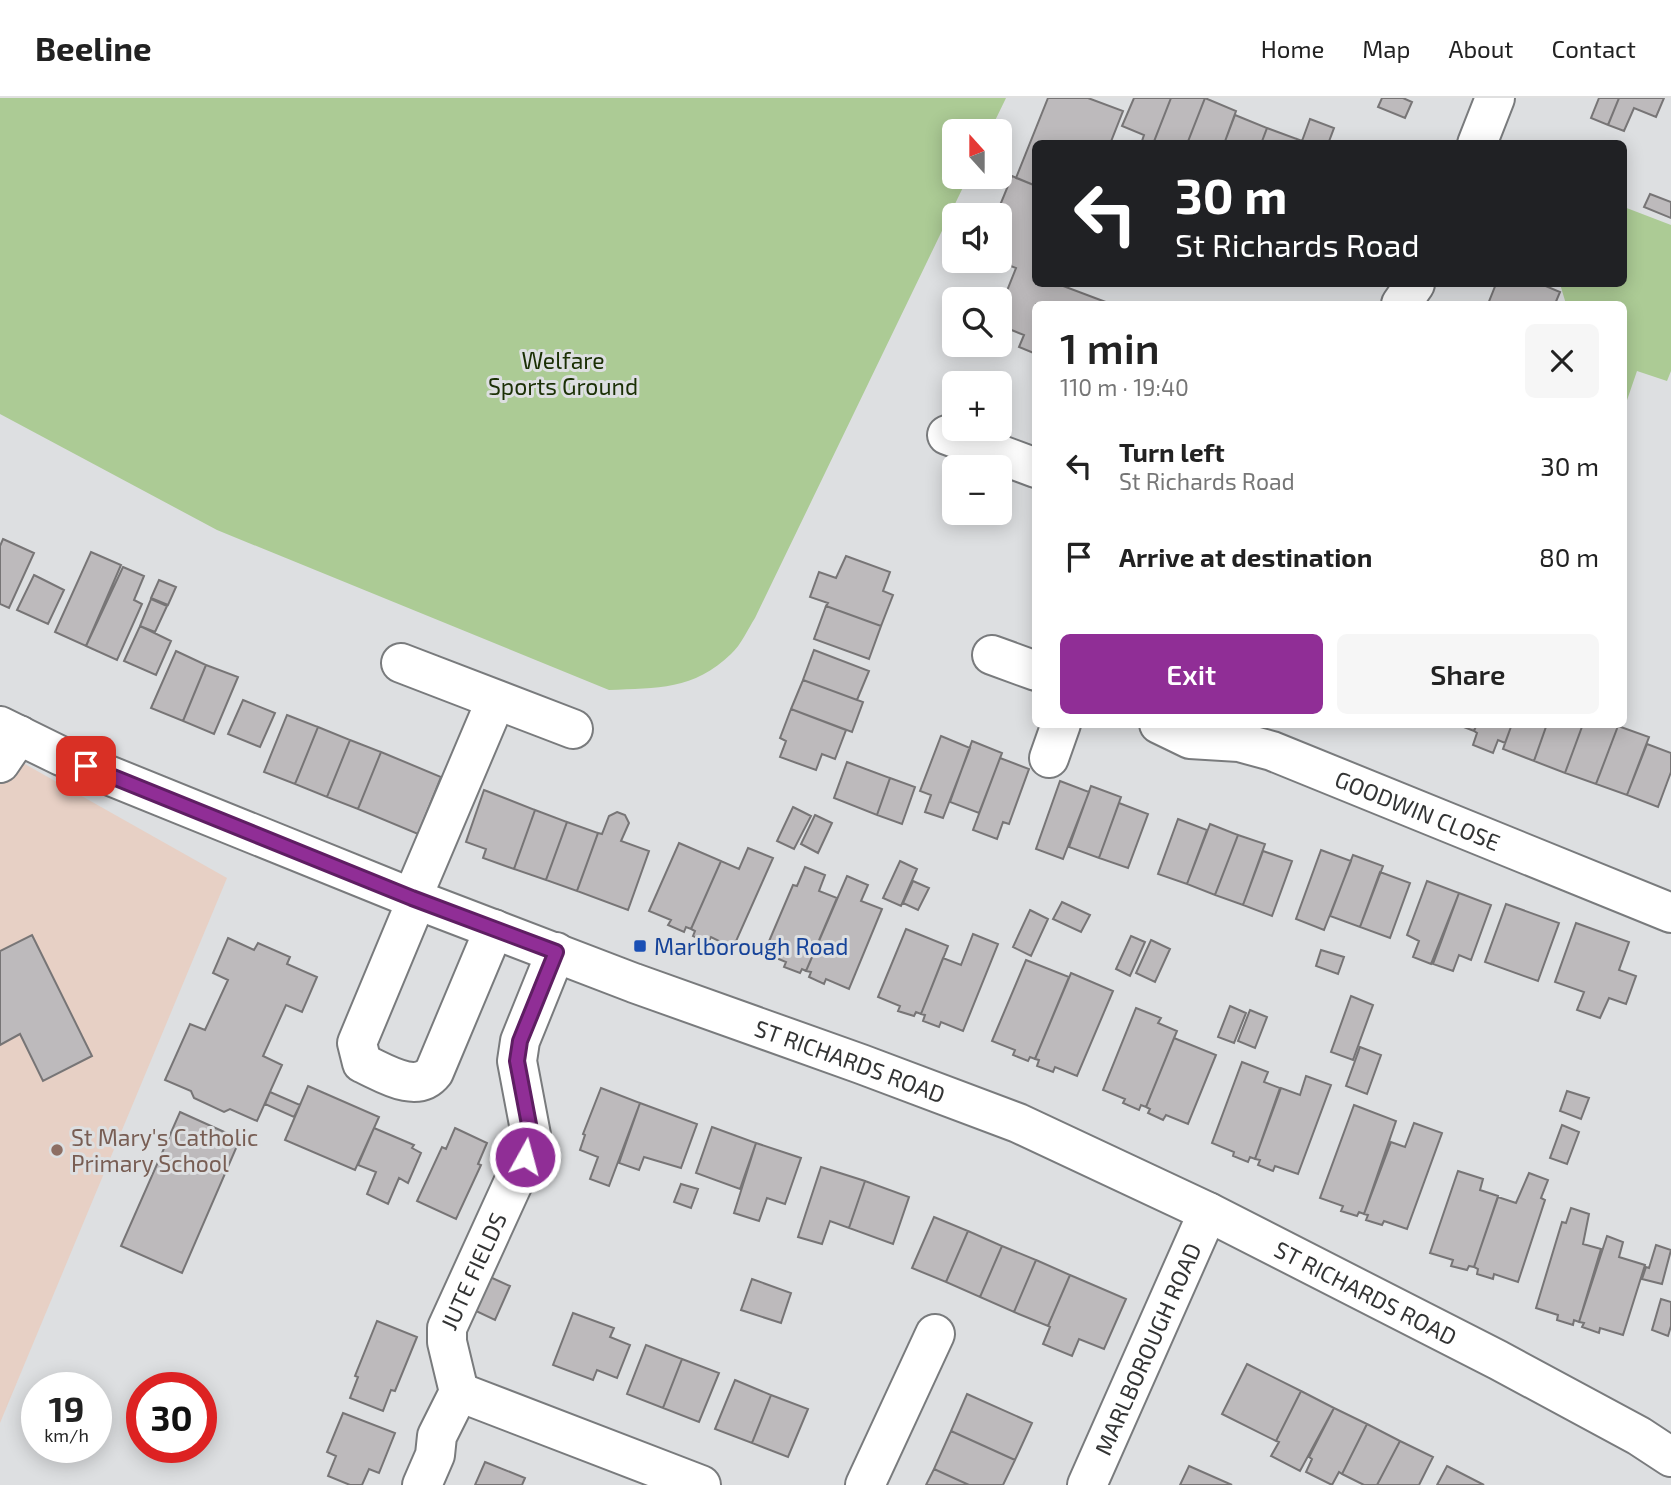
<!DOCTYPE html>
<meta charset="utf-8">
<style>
body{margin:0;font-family:"Exo 2",sans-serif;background:#f6f6f6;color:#222;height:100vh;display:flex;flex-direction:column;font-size:26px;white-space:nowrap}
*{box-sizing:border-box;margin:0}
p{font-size:23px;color:#767676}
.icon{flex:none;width:38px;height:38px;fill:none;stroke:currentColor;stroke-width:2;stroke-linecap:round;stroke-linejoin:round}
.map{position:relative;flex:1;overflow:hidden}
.details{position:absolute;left:1032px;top:203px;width:595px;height:427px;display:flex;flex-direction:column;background:#fff;border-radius:10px;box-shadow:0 4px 18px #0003}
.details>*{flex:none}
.top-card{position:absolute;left:1032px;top:42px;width:595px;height:147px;border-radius:10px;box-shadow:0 4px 18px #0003;background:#202124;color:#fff;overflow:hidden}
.needle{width:46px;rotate:339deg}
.tools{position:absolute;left:942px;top:21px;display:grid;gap:14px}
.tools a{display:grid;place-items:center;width:70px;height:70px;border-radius:10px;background:#fff;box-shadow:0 4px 18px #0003;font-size:35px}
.speed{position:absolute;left:21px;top:1274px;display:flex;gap:14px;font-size:35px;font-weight:700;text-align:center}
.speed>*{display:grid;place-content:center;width:91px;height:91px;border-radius:50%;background:#fff;box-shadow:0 4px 18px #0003;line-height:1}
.speed small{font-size:18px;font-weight:400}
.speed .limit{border:10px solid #d22;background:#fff;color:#111}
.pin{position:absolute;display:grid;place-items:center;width:60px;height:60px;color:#fff;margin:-30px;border-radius:14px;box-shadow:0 4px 10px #0006}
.me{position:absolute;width:77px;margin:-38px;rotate:7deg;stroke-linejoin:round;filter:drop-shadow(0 0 5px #0008)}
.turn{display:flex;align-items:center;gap:24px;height:147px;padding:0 28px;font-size:32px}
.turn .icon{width:91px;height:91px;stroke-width:2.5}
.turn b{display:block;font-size:49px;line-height:60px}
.round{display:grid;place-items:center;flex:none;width:74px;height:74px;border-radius:10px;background:#f6f6f6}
.headline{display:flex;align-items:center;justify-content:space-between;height:119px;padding:0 28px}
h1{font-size:42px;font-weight:600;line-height:52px}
.action{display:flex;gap:14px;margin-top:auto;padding:14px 28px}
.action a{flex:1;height:80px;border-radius:10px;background:#902e96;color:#fff;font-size:28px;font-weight:600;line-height:80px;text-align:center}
.action a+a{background:#f6f6f6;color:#222}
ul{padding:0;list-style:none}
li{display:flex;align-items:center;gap:21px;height:91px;padding:0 28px}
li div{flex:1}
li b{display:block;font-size:26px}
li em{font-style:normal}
header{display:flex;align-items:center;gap:42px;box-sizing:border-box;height:98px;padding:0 35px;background:#fff;border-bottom:2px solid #e0e0e0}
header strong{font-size:33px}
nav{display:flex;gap:38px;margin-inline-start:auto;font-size:24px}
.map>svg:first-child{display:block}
.education{fill:#e7d0c5}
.green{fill:#accb95}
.building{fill:#bdbabc;stroke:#777576;stroke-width:2}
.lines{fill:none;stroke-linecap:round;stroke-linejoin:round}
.minor-casing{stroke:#797b7d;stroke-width:42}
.minor{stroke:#fff;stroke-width:38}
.route-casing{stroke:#5e1e62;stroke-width:18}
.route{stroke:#902e96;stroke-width:12}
.transit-dot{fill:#1a4fb4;stroke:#dddfe1;stroke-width:2.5}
.education-dot{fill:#8d6e63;stroke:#dddfe1;stroke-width:2.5}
.labels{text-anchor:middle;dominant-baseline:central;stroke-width:6;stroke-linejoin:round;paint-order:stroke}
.park-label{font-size:23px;fill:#1b3005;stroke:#dddfe1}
.street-label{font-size:23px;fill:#333434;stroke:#dddfe1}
.transit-label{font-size:23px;fill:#164399;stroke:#dddfe1;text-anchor:start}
.education-label{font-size:23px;fill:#785e54;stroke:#dddfe1;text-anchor:start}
</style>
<header>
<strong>Beeline</strong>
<nav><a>Home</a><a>Map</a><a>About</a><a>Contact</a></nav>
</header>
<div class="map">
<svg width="1671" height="1387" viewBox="0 0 1671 1387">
<rect width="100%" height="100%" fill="#dddfe1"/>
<path class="education" d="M 0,652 L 227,780 L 0,1325 Z"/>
<path class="green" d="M 0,0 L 1006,0 L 990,33 L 954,33 L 954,79 L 968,79 L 755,520 C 748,531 741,547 731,556 C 694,592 657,590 609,592 L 217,432 L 0,316 Z
M 1624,109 L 1671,127 L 1671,273 L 1667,283 L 1637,273 L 1624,311 L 1624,206 L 1566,206 L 1560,186 L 1624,186 Z"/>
<path class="building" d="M 1048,0 L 1088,0 L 1123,13 L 1110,46 L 1036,46 L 1036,88 L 1016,80 Z
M 1134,0 L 1171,0 L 1153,46 L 1142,43 L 1144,37 L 1122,28 Z
M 1171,0 L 1205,0 L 1187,46 L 1153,46 Z
M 1205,0 L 1236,13 L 1224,46 L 1187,46 Z
M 1382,0 L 1403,0 L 1412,4 L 1405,20 L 1378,9 Z
M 1599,0 L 1619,0 L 1608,27 L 1591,20 Z
M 1619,0 L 1664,0 L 1656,19 L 1634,10 L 1624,33 L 1608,27 Z
M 1235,17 L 1267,30 L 1261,46 L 1224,46 Z
M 1310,21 L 1334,30 L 1328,46 L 1295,46 L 1297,41 L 1302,43 Z
M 1267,30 L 1297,41 L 1295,46 L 1261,46 Z
M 1012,78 L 1036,88 L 1036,186 L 1058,186 L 1111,206 L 1036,206 L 1036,256 L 1019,249 L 1024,237 L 999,227 L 999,213 L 1016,170 L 998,163 L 999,117 L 996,117 Z
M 1650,96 L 1671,104 L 1671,120 L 1644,109 Z
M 1496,186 L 1541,186 L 1560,194 L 1555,206 L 1488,206 Z
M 3,441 L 34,455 L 9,510 L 0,506 L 0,448 Z
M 91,454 L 121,467 L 86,548 L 55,534 Z
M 846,458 L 890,474 L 883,493 L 893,497 L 881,528 L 826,508 L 828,505 L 810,499 L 819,474 L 836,480 Z
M 123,469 L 144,478 L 134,502 L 142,506 L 117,562 L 86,548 Z
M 34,477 L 64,492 L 48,526 L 17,512 Z
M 159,482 L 176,489 L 168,507 L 151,500 Z
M 151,501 L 167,508 L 155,534 L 140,528 Z
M 826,508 L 881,528 L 869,561 L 814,541 Z
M 140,528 L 171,543 L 156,577 L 124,563 Z
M 814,552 L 869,573 L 857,602 L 803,582 Z
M 176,553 L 206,567 L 183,623 L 151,610 Z
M 206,567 L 238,579 L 214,636 L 183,623 Z
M 803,582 L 863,604 L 852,634 L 791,611 Z
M 243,602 L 275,615 L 260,649 L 228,636 Z
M 791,611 L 846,632 L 835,661 L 822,656 L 816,672 L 780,659 L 786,643 L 780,640 Z
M 287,617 L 318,629 L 295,686 L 264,674 Z
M 1456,626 L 1477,626 L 1474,633 Z
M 1477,626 L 1512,626 L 1505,645 L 1498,642 L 1493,655 L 1473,647 L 1477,635 L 1474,633 Z
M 1512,626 L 1547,626 L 1534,663 L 1503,651 Z
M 1547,626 L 1583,626 L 1565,675 L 1534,663 Z
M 1583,626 L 1618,628 L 1596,686 L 1565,675 Z
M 1618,628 L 1649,639 L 1627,697 L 1596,686 Z
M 318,629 L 350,642 L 327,699 L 295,686 Z
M 941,638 L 970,650 L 943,720 L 925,714 L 931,697 L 920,693 Z
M 350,642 L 381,654 L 358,711 L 327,699 Z
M 972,643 L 1002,655 L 979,715 L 950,704 Z
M 1647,646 L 1671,655 L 1671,674 L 1658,709 L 1627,697 Z
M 381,654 L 441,679 L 418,736 L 358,711 Z
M 1000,660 L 1029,671 L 1009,726 L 1003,724 L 997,741 L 973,732 Z
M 847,664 L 890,680 L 877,717 L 834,700 Z
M 890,680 L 915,689 L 902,726 L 877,717 Z
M 1060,683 L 1089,694 L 1063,761 L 1036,751 Z
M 1091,688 L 1121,699 L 1099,760 L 1069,749 Z
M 484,692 L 535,712 L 514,771 L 483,760 L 486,751 L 466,744 Z
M 1119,705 L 1148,716 L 1128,770 L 1099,760 Z
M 793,709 L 811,718 L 794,751 L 777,743 Z
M 535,712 L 567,724 L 546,782 L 514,771 Z
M 617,714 L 625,717 L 629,725 L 621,743 L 649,753 L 628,812 L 577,793 L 598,735 L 602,736 L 609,718 Z
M 815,717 L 832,725 L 818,755 L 801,746 Z
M 1178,721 L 1207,732 L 1187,786 L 1158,776 Z
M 567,724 L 598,735 L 577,793 L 546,782 Z
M 1210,726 L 1238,737 L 1215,797 L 1187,786 Z
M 1238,737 L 1265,746 L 1243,807 L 1215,797 Z
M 679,745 L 721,763 L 691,831 L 686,829 L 684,834 L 668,827 L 671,822 L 649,813 Z
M 748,750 L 773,760 L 733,850 L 711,839 L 708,845 L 693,838 L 695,833 L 691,831 L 721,763 L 739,771 Z
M 1321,752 L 1351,763 L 1324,832 L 1296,821 Z
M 1263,753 L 1292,763 L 1272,818 L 1243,807 Z
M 1353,757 L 1383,768 L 1360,829 L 1330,818 Z
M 900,763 L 917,771 L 901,808 L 883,800 Z
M 805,769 L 825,777 L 819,793 L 837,800 L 806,873 L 802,871 L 800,875 L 784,869 L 786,864 L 764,855 L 793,787 L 797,788 Z
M 1380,774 L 1410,785 L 1390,840 L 1360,829 Z
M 847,778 L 868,787 L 861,803 L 882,811 L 849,891 L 826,881 L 824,886 L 809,879 L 811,874 L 806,873 Z
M 913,783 L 929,790 L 918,812 L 903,805 Z
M 1427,783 L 1459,795 L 1431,866 L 1413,859 L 1419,843 L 1407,837 Z
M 1459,795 L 1491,807 L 1471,862 L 1459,857 L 1453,873 L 1433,866 Z
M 1062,804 L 1090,817 L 1081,834 L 1053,821 Z
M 1506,806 L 1559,825 L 1538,883 L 1485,864 Z
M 1030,812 L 1048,821 L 1031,858 L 1013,849 Z
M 1576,825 L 1629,844 L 1619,872 L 1636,878 L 1626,906 L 1609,900 L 1600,920 L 1577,912 L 1584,894 L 1555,884 Z
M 906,831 L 948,848 L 921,916 L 916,914 L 914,918 L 898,913 L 900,908 L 878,899 Z
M 973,836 L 998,846 L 963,933 L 941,924 L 939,929 L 923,923 L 925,917 L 921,916 L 943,860 L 961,867 Z
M 32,837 L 92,958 L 43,983 L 20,936 L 0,947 L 0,853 Z
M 1131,838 L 1145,844 L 1130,878 L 1116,871 Z
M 228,840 L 254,852 L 258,845 L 290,859 L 287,866 L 317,879 L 302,914 L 286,907 L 263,958 L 282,967 L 257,1023 L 230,1011 L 224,1014 L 194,1000 L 191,993 L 165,982 L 190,926 L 205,932 L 228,882 L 213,875 Z
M 1151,842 L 1170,851 L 1155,884 L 1136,875 Z
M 1321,852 L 1344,859 L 1338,876 L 1316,868 Z
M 1026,862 L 1069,879 L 1035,961 L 1030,959 L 1028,963 L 1013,957 L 1015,952 L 992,943 Z
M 1071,875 L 1113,893 L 1077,978 L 1055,969 L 1053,974 L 1037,968 L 1039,962 L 1035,961 Z
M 1351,898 L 1373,907 L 1353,962 L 1331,954 Z
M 1230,908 L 1246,915 L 1234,945 L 1218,939 Z
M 1136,910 L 1161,920 L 1158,925 L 1177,933 L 1146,1009 L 1141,1007 L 1139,1012 L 1123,1005 L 1125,1001 L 1103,992 Z
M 1250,912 L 1267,919 L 1255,950 L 1238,943 Z
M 1174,940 L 1216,957 L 1188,1026 L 1166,1017 L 1163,1022 L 1148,1015 L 1150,1011 L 1146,1009 Z
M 1360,949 L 1381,957 L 1367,996 L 1346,988 Z
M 1242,964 L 1268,974 L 1264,984 L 1280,990 L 1255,1061 L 1250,1059 L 1248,1064 L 1233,1058 L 1234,1054 L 1212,1045 Z
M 1306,978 L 1331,987 L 1298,1076 L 1275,1068 L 1273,1073 L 1258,1067 L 1260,1062 L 1255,1061 L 1281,990 L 1300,997 Z
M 308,988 L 379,1019 L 355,1072 L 285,1042 Z
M 601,990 L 640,1005 L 609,1088 L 590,1081 L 598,1059 L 580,1052 L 585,1037 L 583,1036 Z
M 1567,993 L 1589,1000 L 1581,1021 L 1560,1013 Z
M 270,994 L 300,1007 L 294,1019 L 265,1006 Z
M 640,1005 L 697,1026 L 681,1070 L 644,1059 L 639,1072 L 619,1065 Z
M 1354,1007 L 1396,1023 L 1364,1116 L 1359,1114 L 1357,1118 L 1341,1113 L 1343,1108 L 1320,1100 Z
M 180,1014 L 240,1041 L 182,1175 L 121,1148 Z
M 1414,1025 L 1442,1035 L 1407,1131 L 1384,1123 L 1382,1127 L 1366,1122 L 1368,1117 L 1364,1116 L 1391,1044 L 1405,1049 Z
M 1562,1027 L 1579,1034 L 1567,1066 L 1550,1060 Z
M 712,1029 L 756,1045 L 740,1091 L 696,1075 Z
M 374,1030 L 414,1047 L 412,1050 L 421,1055 L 408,1085 L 399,1080 L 388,1106 L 367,1096 L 376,1074 L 358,1067 Z
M 455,1030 L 487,1045 L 478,1066 L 481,1067 L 456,1121 L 417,1103 L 442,1049 L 446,1051 Z
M 756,1045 L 801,1060 L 785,1106 L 767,1100 L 759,1123 L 734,1115 Z
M 821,1069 L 865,1083 L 849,1130 L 830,1123 L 822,1146 L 798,1139 Z
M 1458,1073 L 1483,1081 L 1480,1092 L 1498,1098 L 1474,1169 L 1469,1168 L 1467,1172 L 1451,1168 L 1453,1162 L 1430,1155 Z
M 1529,1075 L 1548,1082 L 1541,1100 L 1545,1102 L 1518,1184 L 1494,1176 L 1493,1181 L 1477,1176 L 1478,1171 L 1474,1169 L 1498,1099 L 1516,1105 Z
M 865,1083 L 909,1099 L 893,1146 L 849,1130 Z
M 681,1086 L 698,1091 L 691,1110 L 674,1104 Z
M 1571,1110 L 1589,1116 L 1583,1146 L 1601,1151 L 1579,1224 L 1574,1222 L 1573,1227 L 1557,1222 L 1558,1217 L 1536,1210 L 1562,1124 L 1566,1125 Z
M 934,1119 L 968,1133 L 946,1184 L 912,1170 Z
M 968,1133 L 1002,1148 L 980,1199 L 946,1184 Z
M 1607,1138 L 1623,1144 L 1619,1159 L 1645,1167 L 1623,1237 L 1600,1230 L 1599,1235 L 1582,1229 L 1584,1225 L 1579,1224 Z
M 1656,1147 L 1671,1152 L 1662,1186 L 1642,1181 L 1646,1169 L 1649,1170 Z
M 1002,1148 L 1036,1162 L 1014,1214 L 980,1199 Z
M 1036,1162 L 1070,1177 L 1048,1228 L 1014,1214 Z
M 1070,1177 L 1126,1201 L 1104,1251 L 1079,1241 L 1072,1258 L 1043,1246 L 1050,1229 L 1048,1228 Z
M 490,1179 L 510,1188 L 495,1222 L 476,1213 Z
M 752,1181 L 791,1195 L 781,1225 L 741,1212 Z
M 1661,1201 L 1671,1204 L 1671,1228 L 1668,1238 L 1652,1232 Z
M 573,1215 L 614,1230 L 610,1239 L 630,1247 L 617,1280 L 597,1272 L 593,1282 L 553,1267 Z
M 377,1223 L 417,1239 L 395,1293 L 391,1292 L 383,1313 L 350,1300 L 358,1279 L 355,1278 Z
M 646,1247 L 682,1261 L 663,1310 L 627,1296 Z
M 682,1261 L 719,1275 L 699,1324 L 663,1310 Z
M 1247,1266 L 1301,1293 L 1276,1343 L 1222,1316 Z
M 735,1282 L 771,1297 L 752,1345 L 715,1331 Z
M 1301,1293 L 1334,1310 L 1300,1373 L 1271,1358 L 1279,1344 L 1276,1343 Z
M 967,1296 L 1032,1325 L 1015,1362 L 951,1333 Z
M 771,1297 L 808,1311 L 788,1359 L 752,1345 Z
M 1334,1310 L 1367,1326 L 1342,1376 L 1339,1374 L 1332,1387 L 1306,1374 L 1312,1361 L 1309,1359 Z
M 343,1315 L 395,1335 L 379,1375 L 369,1371 L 362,1387 L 350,1387 L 328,1378 L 336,1358 L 327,1354 Z
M 1367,1326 L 1400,1343 L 1377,1387 L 1364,1387 L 1342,1376 Z
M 951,1333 L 1015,1362 L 1003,1387 L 969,1387 L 934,1371 Z
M 1400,1343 L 1433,1359 L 1419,1387 L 1377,1387 Z
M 485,1364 L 525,1380 L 522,1387 L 475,1387 Z
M 1189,1368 L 1232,1387 L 1180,1387 Z
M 1447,1368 L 1484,1387 L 1437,1387 Z
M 934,1371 L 969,1387 L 926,1387 Z"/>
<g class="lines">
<defs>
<g id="minor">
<path d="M 1477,46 L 1495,0"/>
<path d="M 1401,206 L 1415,186"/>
<path d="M 947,337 L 1036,370"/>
<path d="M 992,557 L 1036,573"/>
<path d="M 401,565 L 573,631"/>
<path id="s1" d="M 1159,626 L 1190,641 L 1239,644 L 1272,653 L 1671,815"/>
<path id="s2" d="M 0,628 L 61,658 L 412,800 L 634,885 L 861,966 L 1018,1025 L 1208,1114 L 1498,1262 L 1639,1338 L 1671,1359"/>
<path d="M 1049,660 L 1061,626"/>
<path d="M 0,665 L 19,637"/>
<path d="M 412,800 L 496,602"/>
<path d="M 417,801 L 357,945 L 362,965 C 383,974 416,997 434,974 L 494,831"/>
<path d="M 459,1294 L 701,1387"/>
<path id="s3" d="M 422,1387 L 435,1357 L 437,1338 L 459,1294 L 447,1244 L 447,1230 L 525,1059 L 531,1037 L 517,963 L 520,943 L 556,854"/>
<path d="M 865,1387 L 935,1236"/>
<path id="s4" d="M 1087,1387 L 1208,1114"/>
</g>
</defs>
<use href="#minor" class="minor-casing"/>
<use href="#minor" class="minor"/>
</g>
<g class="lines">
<defs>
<path id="route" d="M 86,668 L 412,800 L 556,854 L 520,943 L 517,963 L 531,1037 L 525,1059"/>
</defs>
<use href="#route" class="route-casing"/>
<use href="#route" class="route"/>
</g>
<rect class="transit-dot" x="633" y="841" width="14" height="14" rx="3.5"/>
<circle class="education-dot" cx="57" cy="1052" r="7"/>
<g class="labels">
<g class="park-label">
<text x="563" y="262">Welfare<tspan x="563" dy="26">Sports Ground</tspan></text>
</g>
<g class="street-label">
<text stroke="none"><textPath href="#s1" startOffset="275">GOODWIN CLOSE</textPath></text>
<text stroke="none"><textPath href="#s2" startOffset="914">ST RICHARDS ROAD</textPath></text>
<text stroke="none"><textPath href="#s3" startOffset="229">JUTE FIELDS</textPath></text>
<text stroke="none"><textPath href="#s2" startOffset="1480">ST RICHARDS ROAD</textPath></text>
<text stroke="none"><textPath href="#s4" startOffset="149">MARLBOROUGH ROAD</textPath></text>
</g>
<g class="transit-label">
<text x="654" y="848">Marlborough Road</text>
</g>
<g class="education-label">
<text x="71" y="1039">St Mary's Catholic<tspan x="71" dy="26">Primary School</tspan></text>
</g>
</g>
</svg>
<div class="tools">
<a><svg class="needle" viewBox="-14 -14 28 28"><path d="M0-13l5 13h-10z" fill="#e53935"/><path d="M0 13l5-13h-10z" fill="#767676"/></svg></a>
<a><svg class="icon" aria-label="sound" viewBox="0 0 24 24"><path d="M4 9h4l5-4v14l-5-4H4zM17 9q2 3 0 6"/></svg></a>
<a><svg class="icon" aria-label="search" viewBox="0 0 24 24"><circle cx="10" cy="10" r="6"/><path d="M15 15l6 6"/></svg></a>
<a>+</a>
<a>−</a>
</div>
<div class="speed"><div>19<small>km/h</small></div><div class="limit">30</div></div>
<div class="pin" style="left:86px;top:668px;background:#d93025"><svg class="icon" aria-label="arrive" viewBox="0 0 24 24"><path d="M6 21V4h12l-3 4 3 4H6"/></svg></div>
<svg class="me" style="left:525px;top:1059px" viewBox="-20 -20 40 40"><circle r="17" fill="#902e96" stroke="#fff" stroke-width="3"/><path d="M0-11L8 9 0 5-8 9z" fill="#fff"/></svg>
<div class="top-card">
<div class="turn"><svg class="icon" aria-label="left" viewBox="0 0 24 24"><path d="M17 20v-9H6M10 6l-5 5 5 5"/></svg><div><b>30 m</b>St Richards Road</div></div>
</div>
<section class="details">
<div class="headline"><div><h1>1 min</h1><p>110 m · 19:40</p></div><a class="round"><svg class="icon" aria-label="close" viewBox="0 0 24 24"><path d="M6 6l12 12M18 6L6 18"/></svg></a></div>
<ul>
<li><svg class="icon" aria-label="left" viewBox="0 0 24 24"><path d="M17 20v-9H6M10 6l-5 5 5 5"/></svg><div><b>Turn left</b><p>St Richards Road</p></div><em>30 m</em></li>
<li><svg class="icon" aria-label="arrive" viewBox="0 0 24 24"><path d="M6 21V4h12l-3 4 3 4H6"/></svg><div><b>Arrive at destination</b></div><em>80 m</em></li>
</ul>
<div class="action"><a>Exit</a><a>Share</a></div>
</section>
</div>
